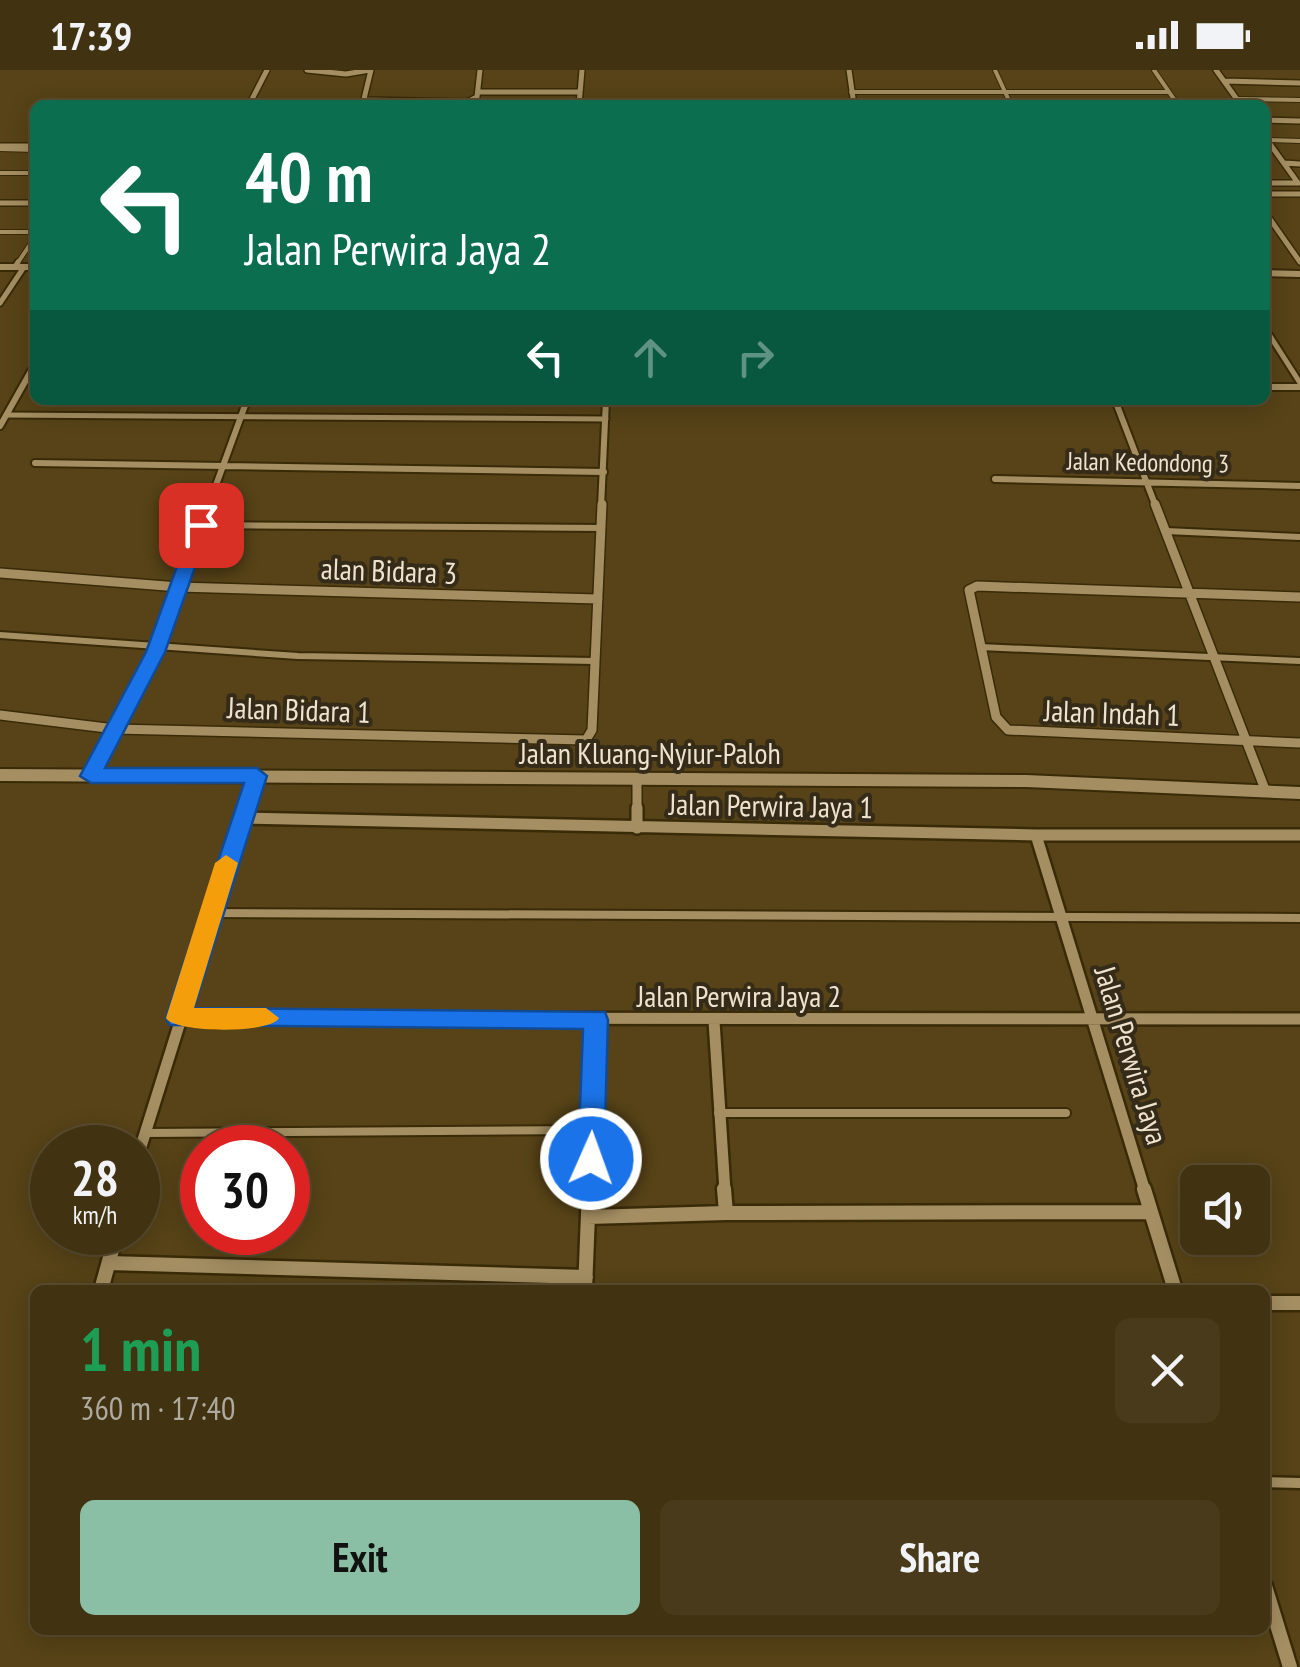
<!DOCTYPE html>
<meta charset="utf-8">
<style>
body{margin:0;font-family:"PT Sans Narrow",sans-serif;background:#483a1a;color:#f1f3f6;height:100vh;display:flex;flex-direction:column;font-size:38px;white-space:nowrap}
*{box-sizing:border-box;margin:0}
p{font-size:32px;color:#aeaa9f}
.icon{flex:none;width:55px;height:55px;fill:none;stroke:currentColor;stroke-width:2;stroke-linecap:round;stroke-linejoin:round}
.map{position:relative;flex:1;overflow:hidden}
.sheet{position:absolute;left:30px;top:1215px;width:1240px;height:350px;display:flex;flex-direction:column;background:#413211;border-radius:15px;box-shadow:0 5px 25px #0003,0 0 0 2px #5a4d31}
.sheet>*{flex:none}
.hud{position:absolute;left:30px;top:30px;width:1240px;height:305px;border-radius:15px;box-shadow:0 5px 25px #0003,0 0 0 2px #5a4d31;background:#0b6e4f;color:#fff;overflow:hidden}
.tools{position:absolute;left:1180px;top:1095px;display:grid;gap:20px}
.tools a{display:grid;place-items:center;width:90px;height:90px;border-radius:15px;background:#413211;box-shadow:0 5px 25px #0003,0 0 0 2px #5a4d31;font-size:50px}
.speed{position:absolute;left:30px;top:1055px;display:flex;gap:20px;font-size:50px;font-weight:700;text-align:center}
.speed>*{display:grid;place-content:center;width:130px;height:130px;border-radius:50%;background:#413211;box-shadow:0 5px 25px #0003,0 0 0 2px #5a4d31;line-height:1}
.speed small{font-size:25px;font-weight:400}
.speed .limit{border:15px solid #d22;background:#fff;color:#111}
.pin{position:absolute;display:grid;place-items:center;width:85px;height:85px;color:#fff;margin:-42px;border-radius:20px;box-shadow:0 5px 15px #0006}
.me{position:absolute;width:110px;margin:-55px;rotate:2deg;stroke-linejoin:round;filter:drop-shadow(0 0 8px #0008)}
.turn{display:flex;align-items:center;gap:35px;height:210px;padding:0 50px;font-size:45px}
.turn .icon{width:130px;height:130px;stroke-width:2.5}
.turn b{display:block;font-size:70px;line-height:85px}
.lanes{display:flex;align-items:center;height:95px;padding:0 50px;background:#0003;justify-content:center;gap:50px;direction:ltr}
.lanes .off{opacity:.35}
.round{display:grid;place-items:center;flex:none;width:105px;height:105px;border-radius:15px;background:#483a1a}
.overview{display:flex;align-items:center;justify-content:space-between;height:170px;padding:0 50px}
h1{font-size:60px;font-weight:700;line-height:75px;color:#1e9e55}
.action{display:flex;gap:20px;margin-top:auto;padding:20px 50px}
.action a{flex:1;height:115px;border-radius:15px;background:#8abfa5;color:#111;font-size:40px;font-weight:700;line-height:115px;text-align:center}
.action a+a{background:#483a1a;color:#f1f3f6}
.status{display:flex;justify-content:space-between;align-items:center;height:70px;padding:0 50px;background:#413211;direction:ltr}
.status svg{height:28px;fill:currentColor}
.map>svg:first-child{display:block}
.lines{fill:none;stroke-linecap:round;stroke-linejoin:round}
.service-far4-casing{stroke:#392a08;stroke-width:6}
.service-far3-casing{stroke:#392a08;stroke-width:9}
.service-far2-casing{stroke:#392a08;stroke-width:10}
.service-far1-casing{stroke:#392a08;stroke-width:12}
.service-casing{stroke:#392a08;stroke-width:15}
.minor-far4-casing{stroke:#392a08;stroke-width:8}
.minor-far3-casing{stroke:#392a08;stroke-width:10}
.minor-far2-casing{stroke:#392a08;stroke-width:12}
.minor-far1-casing{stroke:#392a08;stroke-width:16}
.minor-casing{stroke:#392a08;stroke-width:19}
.tertiary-casing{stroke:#392a08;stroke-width:4}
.service-far4{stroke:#a48e62;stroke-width:4}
.service-far3{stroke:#a48e62;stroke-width:5}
.service-far2{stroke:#a48e62;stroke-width:6}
.service-far1{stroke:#a48e62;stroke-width:8}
.service{stroke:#a48e62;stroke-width:10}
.minor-far4{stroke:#a48e62;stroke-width:5}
.minor-far3{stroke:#a48e62;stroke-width:6}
.minor-far2{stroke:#a48e62;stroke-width:9}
.minor-far1{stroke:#a48e62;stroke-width:11}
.minor{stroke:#a48e62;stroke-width:14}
.tertiary{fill:#a48e62;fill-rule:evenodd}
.route{fill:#1a73e8;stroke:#114b97;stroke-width:2.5}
.slow{fill:#f59e0b}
.labels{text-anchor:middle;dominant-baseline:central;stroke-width:8;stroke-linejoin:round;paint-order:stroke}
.far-street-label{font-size:25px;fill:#efe3cd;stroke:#342b19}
.street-label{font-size:30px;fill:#efe3cd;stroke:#342b19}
</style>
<div class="status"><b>17:39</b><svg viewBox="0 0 49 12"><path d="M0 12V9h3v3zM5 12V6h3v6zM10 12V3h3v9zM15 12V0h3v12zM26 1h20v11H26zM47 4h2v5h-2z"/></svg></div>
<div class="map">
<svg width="1300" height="1597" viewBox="0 0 1300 1597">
<rect width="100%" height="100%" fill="#574317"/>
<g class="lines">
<defs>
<path id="service-far4" d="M 995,0 L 1011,35
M 1154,0 L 1178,35
M 851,22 L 1169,22
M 1237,29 L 1300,30
M 1267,70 L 1300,71
M 0,79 L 35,80
M 0,103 L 35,103
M 0,162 L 35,162
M 17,194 L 35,167"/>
<path id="service-far3" d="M 15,197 L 18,192
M 0,233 L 24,197
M 1265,258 L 1300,313
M 6,345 L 606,349"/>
<path id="service-far2" d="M 201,455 L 602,458
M 1166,461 L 1300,467
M 0,565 L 298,586 L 595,591
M 980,577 L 1300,591"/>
<path id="service-far1" d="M 210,843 L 1300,848
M 718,1043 L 1066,1043
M 144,1063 L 592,1060"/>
<path id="service" d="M 1265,1412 L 1300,1413"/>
<path id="minor-far4" d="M 307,0 L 346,4 L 370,0
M 849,0 L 854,35
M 1216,0 L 1241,35
M 1224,11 L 1300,13
M 479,22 L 580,22
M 364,30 L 467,32 L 477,27 L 480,0
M 363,33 L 371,0
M 249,35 L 267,0
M 579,35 L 582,0
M 1265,50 L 1300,51
M 1265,67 L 1298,113
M 0,76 L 35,76
M 1284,93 L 1300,94
M 1265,113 L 1299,113
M 1265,124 L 1300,124
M 0,133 L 35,133
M 1265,142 L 1300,192"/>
<path id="minor-far3" d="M 0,197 L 35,197
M 1265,203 L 1300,204
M 1265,317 L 1300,317
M 1115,330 L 1156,437
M 0,356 L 35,294
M 35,393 L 604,402
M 995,409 L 1300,416
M 208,437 L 247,330
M 601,437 L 606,330"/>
<path id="minor-far2" d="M 1155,434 L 1266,722
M 0,503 L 179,517 L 598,529
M 1300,527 L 977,516 L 969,520 L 996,647 L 1008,660 L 1300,673
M 0,645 L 115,659 L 586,670 L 592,660 L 602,434
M 91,706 L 156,582 L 209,434
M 637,709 L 637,740
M 246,740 L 257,706"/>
<path id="minor-far1" d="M 637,738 L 637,758
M 241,748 L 1036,765 L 1300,765
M 1036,765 L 1145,1121
M 179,948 L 1300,949
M 714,951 L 725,1121
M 138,1086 L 247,738
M 589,1121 L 596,950"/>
<path id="minor" d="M 724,1119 L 726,1143 L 1151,1142
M 1144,1119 L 1175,1220
M 588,1147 L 726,1143
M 109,1193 L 586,1207
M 101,1220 L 117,1162
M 585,1220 L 589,1119
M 1265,1233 L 1300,1233
M 1265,1516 L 1290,1597"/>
<path id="tertiary" d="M 0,699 L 1026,705 L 1300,717 L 1300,729 L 1026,717 L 0,711 Z"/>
</defs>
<use href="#service-far4" class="service-far4-casing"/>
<use href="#service-far3" class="service-far3-casing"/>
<use href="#service-far2" class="service-far2-casing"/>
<use href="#service-far1" class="service-far1-casing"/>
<use href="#service" class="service-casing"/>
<use href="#minor-far4" class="minor-far4-casing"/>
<use href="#minor-far3" class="minor-far3-casing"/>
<use href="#minor-far2" class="minor-far2-casing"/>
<use href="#minor-far1" class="minor-far1-casing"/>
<use href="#minor" class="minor-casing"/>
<use href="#tertiary" class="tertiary-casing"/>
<use href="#service-far4" class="service-far4"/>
<use href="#service-far3" class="service-far3"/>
<use href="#service-far2" class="service-far2"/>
<use href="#service-far1" class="service-far1"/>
<use href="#service" class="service"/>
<use href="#minor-far4" class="minor-far4"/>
<use href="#minor-far3" class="minor-far3"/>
<use href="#minor-far2" class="minor-far2"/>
<use href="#minor-far1" class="minor-far1"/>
<use href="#minor" class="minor"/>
<use href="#tertiary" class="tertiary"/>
</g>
<path class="route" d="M 201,450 L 210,455 L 165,582 L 105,698 L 257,698 L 267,706 L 194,938 L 605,942 L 608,950 L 604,1089 L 601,1097 L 581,1097 L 578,1089 L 583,959 L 170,955 L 166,948 L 244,713 L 91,713 L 80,706 L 146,582 L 192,455 Z"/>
<path class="slow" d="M 226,785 L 238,793 L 194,938 L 266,938 L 279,948 C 271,964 174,963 166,948 L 215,793 Z"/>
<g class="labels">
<g class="far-street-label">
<text transform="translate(1148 392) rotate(1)">Jalan Kedondong 3</text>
</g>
<g class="street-label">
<text transform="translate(389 500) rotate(2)">alan Bidara 3</text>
<text transform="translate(299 639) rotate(2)">Jalan Bidara 1</text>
<text transform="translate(1112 642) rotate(2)">Jalan Indah 1</text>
<text x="650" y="682">Jalan Kluang-Nyiur-Paloh</text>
<text transform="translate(771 735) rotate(1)">Jalan Perwira Jaya 1</text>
<text x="739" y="925">Jalan Perwira Jaya 2</text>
<text transform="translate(1132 985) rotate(73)">Jalan Perwira Jaya</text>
</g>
</g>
</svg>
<div class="tools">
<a><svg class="icon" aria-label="sound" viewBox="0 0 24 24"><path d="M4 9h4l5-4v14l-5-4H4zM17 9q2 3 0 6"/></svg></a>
</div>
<div class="speed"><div>28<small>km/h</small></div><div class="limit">30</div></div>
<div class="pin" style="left:201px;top:455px;background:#d93025"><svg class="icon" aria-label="arrive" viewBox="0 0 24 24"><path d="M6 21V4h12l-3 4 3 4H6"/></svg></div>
<svg class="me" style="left:591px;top:1089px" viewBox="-20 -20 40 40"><circle r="17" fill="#1a73e8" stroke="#fff" stroke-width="3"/><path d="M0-11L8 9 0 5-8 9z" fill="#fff"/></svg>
<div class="hud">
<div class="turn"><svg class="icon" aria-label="left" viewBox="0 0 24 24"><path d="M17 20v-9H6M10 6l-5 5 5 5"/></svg><div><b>40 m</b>Jalan Perwira Jaya 2</div></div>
<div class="lanes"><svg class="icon" aria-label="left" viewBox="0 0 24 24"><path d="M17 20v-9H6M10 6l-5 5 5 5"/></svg><svg class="icon off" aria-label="ahead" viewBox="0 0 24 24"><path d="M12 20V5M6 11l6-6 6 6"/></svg><svg class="icon off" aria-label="right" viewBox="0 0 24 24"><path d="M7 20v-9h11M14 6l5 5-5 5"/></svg></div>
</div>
<section class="sheet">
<div class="overview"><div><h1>1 min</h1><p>360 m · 17:40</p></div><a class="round"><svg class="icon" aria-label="close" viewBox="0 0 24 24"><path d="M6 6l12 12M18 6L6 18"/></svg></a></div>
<div class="action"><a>Exit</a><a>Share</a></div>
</section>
</div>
